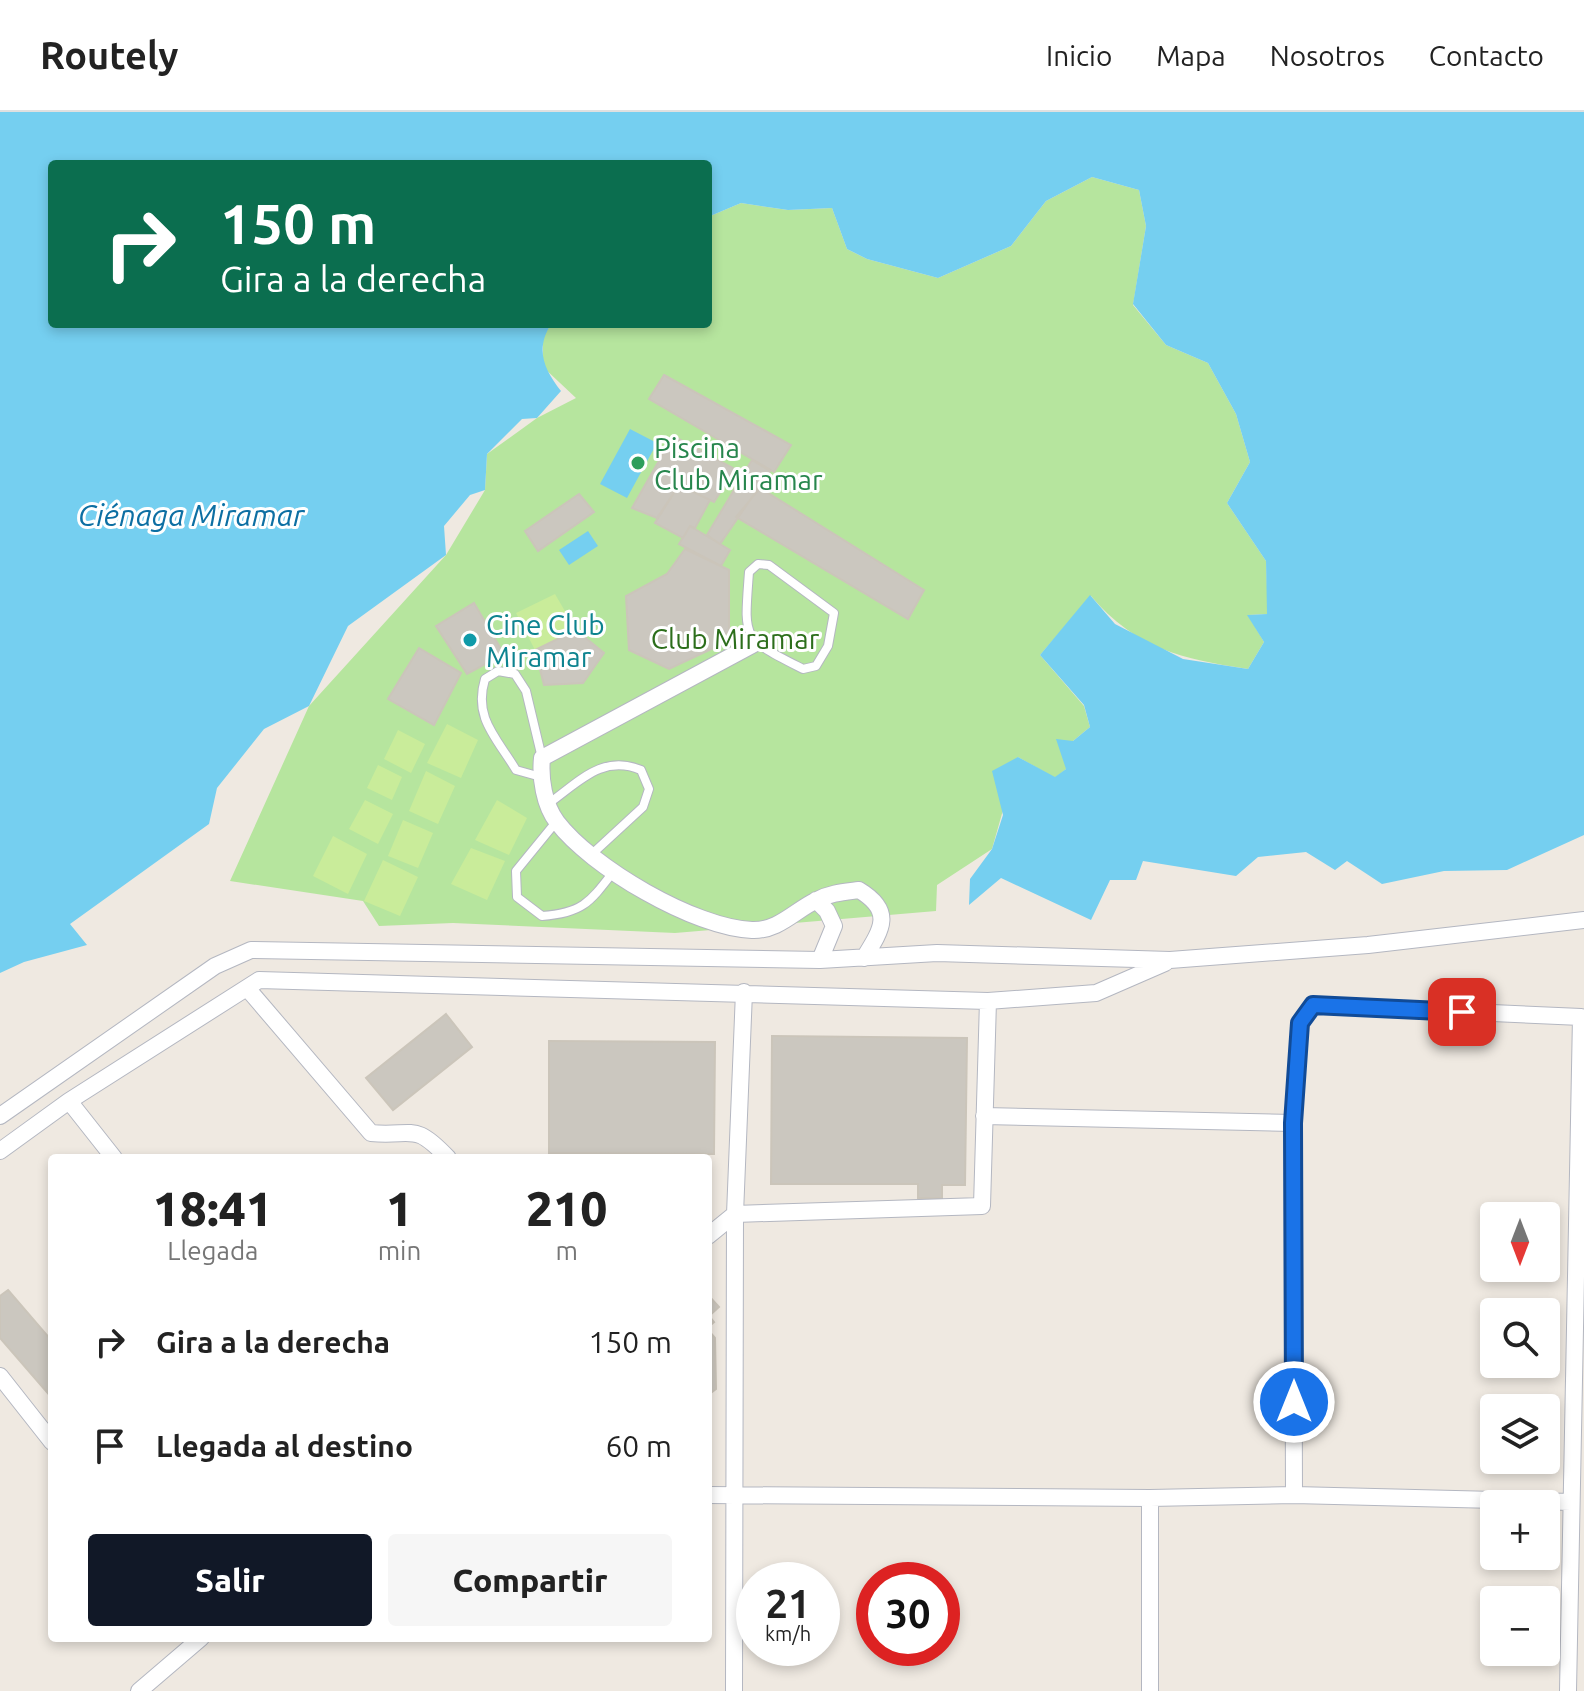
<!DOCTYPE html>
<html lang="es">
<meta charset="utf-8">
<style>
body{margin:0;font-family:Ubuntu,sans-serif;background:#f6f6f6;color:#222;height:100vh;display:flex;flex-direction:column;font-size:30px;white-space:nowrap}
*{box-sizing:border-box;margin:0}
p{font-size:26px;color:#767676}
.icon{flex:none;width:44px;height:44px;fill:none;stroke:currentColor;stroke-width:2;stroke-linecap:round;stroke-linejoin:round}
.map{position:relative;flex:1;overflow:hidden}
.sheet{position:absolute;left:48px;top:1042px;width:664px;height:488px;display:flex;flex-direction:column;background:#fff;border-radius:8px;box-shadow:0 4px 12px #0003}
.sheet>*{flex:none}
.top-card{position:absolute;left:48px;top:48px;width:664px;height:168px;border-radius:8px;box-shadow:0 4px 12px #0003;background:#0b6e4f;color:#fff;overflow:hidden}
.needle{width:52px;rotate:180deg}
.controls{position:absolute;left:1480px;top:1090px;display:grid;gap:16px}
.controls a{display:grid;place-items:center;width:80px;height:80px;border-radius:8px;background:#fff;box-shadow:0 4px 12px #0003;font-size:40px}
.speed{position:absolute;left:736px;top:1450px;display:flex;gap:16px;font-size:40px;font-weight:700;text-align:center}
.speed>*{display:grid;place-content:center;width:104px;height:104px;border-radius:50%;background:#fff;box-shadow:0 4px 12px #0003;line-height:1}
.speed small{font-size:20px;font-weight:400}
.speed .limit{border:12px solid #d22;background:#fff;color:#111}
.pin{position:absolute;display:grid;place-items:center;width:68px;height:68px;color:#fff;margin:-34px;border-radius:16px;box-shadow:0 4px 12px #0006}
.me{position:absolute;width:88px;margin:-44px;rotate:0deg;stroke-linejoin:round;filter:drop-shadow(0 0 6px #0008)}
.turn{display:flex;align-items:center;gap:28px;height:168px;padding:0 40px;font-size:36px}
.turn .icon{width:104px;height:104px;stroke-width:2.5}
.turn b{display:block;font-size:56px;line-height:68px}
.eta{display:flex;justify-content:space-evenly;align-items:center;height:136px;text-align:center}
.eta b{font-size:48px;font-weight:800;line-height:56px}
.cta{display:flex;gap:16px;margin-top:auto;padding:16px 40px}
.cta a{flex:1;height:92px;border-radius:8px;background:#111827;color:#fff;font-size:32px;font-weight:800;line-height:92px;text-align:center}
.cta a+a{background:#f6f6f6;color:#222}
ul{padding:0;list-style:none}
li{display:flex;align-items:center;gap:24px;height:104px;padding:0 40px}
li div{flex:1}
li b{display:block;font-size:30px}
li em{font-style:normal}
header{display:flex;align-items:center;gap:48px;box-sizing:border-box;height:112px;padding:0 40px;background:#fff;border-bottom:2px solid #e0e0e0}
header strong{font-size:38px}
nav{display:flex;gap:44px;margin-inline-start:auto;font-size:28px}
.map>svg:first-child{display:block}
.green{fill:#b6e59e}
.pitch{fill:#c9ec9a}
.water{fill:#75cff0}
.building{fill:#cbc7bf;stroke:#cbc5ba;stroke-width:2}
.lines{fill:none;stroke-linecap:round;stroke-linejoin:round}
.service-casing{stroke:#b4b7c1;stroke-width:10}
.minor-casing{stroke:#b4b7c1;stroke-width:18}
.service{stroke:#fff;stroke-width:8}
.minor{stroke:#fff;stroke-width:16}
.route-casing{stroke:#114b97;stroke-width:20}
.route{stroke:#1a73e8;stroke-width:14}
.leisure-dot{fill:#2e9e5b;stroke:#fff;stroke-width:3}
.culture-dot{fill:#0f9aa8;stroke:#fff;stroke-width:3}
.labels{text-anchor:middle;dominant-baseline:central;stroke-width:6;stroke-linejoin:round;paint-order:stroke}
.leisure-label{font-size:28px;fill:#27864d;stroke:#fff;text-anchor:start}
.culture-label{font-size:28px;fill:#0d838f;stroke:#fff;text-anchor:start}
.park-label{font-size:28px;fill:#2c6e1b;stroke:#fff}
.water-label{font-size:30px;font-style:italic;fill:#0d6fa3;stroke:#fff}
</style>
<header>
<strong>Routely</strong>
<nav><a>Inicio</a><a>Mapa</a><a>Nosotros</a><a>Contacto</a></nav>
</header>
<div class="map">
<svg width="1584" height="1579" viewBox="0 0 1584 1579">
<rect width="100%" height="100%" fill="#efe9e1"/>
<path class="green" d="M 1092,65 L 1139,78 L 1146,114 L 1133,193 L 1166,233 L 1208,251 L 1236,302 L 1250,350 L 1227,391 L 1266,449 L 1268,502 L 1248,503 L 1264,530 L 1248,557 C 1182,547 1136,537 1091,484 L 1040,543 L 1084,594 L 1090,615 L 1073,629 L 1066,657 L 1055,666 L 1018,645 L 992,737 L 937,773 L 936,799 L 675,821 L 453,811 L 379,814 L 363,789 L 230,769 L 309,594 L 446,443 L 485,378 L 487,342 L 537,306 L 576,286 L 543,255 L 543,225 L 551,212 L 708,212 L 708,105 L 741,91 L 788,98 L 832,96 L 847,137 L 867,147 L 938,166 L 1011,134 L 1046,89 Z"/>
<path class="pitch" d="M 555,482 L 576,518 L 535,538 L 516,501 Z
M 447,612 L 478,628 L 461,666 L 427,651 Z
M 398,618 L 425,632 L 411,661 L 384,647 Z
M 378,653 L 402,665 L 392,688 L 367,676 Z
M 426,659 L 455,674 L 438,712 L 409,699 Z
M 365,688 L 393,702 L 378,732 L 349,717 Z
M 497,688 L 527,706 L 509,743 L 475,728 Z
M 403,708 L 433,721 L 418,756 L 388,744 Z
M 333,724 L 367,742 L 348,782 L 313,764 Z
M 471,736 L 505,749 L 487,788 L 451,772 Z
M 383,748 L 418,765 L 400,804 L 364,789 Z"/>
<path class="water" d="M 0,0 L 1584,0 L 1584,723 L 1507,758 L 1444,759 L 1382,772 L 1347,749 L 1335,758 L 1306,740 L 1258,745 L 1236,764 L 1143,749 L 1136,768 L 1110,768 L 1091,808 L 1001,766 L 969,793 L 970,767 L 992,737 L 1003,703 L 992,659 L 1018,645 L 1055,665 L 1066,657 L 1056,627 L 1073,629 L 1090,615 L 1084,593 L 1040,543 L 1090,483 L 1115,512 L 1183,547 L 1248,557 L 1264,530 L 1247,503 L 1267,502 L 1266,449 L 1227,391 L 1250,350 L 1236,302 L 1208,251 L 1166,233 L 1133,192 L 1146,114 L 1139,78 L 1092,65 L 1046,89 L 1011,134 L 938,166 L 867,147 L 847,137 L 832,96 L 788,98 L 741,91 L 708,105 L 708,52 L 52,52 L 52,212 L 551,212 C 535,238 544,257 561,279 L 537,306 L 522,307 L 487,342 L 485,378 L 470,383 L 444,414 L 446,443 L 348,514 L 309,594 L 264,617 L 217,676 L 209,712 L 70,812 L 87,833 L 24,850 L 0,861 Z
M 630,317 L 657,331 L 627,386 L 600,372 Z
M 588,419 L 598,434 L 569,453 L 559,438 Z"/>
<path class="building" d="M 664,263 L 791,333 L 774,360 L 649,287 Z
M 673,324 L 735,357 L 714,390 L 679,373 L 657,406 L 632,396 Z
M 752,348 L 770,359 L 720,432 L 707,423 Z
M 679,373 L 710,388 L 695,416 L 690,414 L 683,426 L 655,411 Z
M 760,376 L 924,478 L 908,507 L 736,405 Z
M 579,382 L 594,400 L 538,439 L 525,419 Z
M 690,414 L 730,438 L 721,454 L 679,432 Z
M 685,437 L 729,458 L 729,521 L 714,525 L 716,535 L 669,557 L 629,538 L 626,484 L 667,462 Z
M 474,491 L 504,542 L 467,562 L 436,514 Z
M 576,518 L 604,541 L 583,571 L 544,573 L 535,538 Z
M 419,536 L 461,561 L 434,613 L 388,587 Z
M 446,902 L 472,935 L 393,998 L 366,966 Z
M 772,924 L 967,926 L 965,1073 L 942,1073 L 942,1086 L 918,1086 L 918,1072 L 771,1072 Z
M 549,929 L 715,930 L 714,1042 L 549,1041 Z
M 8,1178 L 52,1229 L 52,1286 L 0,1226 L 0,1184 Z
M 708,1183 L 719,1195 L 709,1204 L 714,1210 L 708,1215 Z
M 708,1218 L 715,1226 L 716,1277 L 708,1283 Z"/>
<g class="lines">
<defs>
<path id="service" d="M 758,452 L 769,453 L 834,501 L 828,534 L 816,554 L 803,557 C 741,525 744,529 749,460 Z
M 541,665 L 516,658 C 497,626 473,606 485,567 L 498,559 L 515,562 L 526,579 L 542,646
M 548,692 C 579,670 602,642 641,658 L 649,677 L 643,695 L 592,742
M 556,710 L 516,759 L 517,785 L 542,804 C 583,801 590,790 614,759"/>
<path id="minor" d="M 754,532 L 542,646 C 540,666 544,693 557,710 C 591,755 695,816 752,818 C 779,819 795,798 817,788 C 830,781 844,780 859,778 C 894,799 882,817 864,846
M 816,788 L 827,799 L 834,814 L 820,848
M 247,876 L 371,1021 C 414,1025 413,1009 448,1046
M 69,989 L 114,1046
M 0,1004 L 215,854 L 251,838 L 820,848 L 937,841 L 1170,848 L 1368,833 L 1584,808
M 984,1004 L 1293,1011 L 1300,911 L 1313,893 L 1581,905 L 1568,1579
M 0,1039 L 69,989 L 259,868 L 988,889 L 1096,881 L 1165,851
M 708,1124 L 735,1102 L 982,1094 L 988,889
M 0,1264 L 52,1330
M 708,1383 L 1150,1386 L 1150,1579
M 1294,1383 L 1571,1390
M 1150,1386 L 1294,1383 L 1293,1011
M 139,1579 L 201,1526
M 734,1579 L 735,1102 L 744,880"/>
</defs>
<use href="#service" class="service-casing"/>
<use href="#minor" class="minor-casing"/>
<use href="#service" class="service"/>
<use href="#minor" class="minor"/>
</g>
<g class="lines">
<defs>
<path id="route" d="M 1294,1290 L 1293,1011 L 1300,911 L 1313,893 L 1462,900"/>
</defs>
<use href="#route" class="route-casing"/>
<use href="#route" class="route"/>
</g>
<circle class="leisure-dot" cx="638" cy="351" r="8"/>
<circle class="culture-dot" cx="470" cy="528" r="8"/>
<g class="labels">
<g class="leisure-label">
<text x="654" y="335">Piscina<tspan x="654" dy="32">Club Miramar</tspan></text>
</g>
<g class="culture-label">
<text x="486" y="512">Cine Club<tspan x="486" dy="32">Miramar</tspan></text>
</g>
<g class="park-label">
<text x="735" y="526">Club Miramar</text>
</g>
<g class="water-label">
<text x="191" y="403">Ciénaga Miramar</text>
</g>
</g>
</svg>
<div class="controls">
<a><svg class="needle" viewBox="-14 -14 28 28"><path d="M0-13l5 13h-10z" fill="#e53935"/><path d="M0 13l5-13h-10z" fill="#767676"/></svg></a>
<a><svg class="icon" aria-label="search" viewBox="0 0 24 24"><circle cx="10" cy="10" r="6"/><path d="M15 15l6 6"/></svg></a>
<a><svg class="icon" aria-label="layers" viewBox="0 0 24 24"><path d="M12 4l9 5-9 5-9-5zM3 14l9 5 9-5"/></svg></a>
<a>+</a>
<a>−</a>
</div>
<div class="speed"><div>21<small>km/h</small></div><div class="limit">30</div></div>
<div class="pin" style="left:1462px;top:900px;background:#d93025"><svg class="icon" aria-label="arrive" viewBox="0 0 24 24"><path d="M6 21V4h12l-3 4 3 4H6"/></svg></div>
<svg class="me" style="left:1294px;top:1290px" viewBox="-20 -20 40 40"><circle r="17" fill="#1a73e8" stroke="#fff" stroke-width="3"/><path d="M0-11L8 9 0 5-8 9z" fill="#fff"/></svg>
<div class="top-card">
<div class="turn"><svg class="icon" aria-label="right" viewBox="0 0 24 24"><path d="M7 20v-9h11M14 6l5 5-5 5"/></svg><div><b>150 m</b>Gira a la derecha</div></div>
</div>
<section class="sheet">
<div class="eta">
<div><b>18:41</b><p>Llegada</p></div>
<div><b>1</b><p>min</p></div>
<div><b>210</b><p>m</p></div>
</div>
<ul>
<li><svg class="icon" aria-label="right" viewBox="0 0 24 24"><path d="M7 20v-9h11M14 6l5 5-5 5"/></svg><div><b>Gira a la derecha</b></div><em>150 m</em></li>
<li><svg class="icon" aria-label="arrive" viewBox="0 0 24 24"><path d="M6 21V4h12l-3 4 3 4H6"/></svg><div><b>Llegada al destino</b></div><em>60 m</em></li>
</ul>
<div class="cta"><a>Salir</a><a>Compartir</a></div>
</section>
</div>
